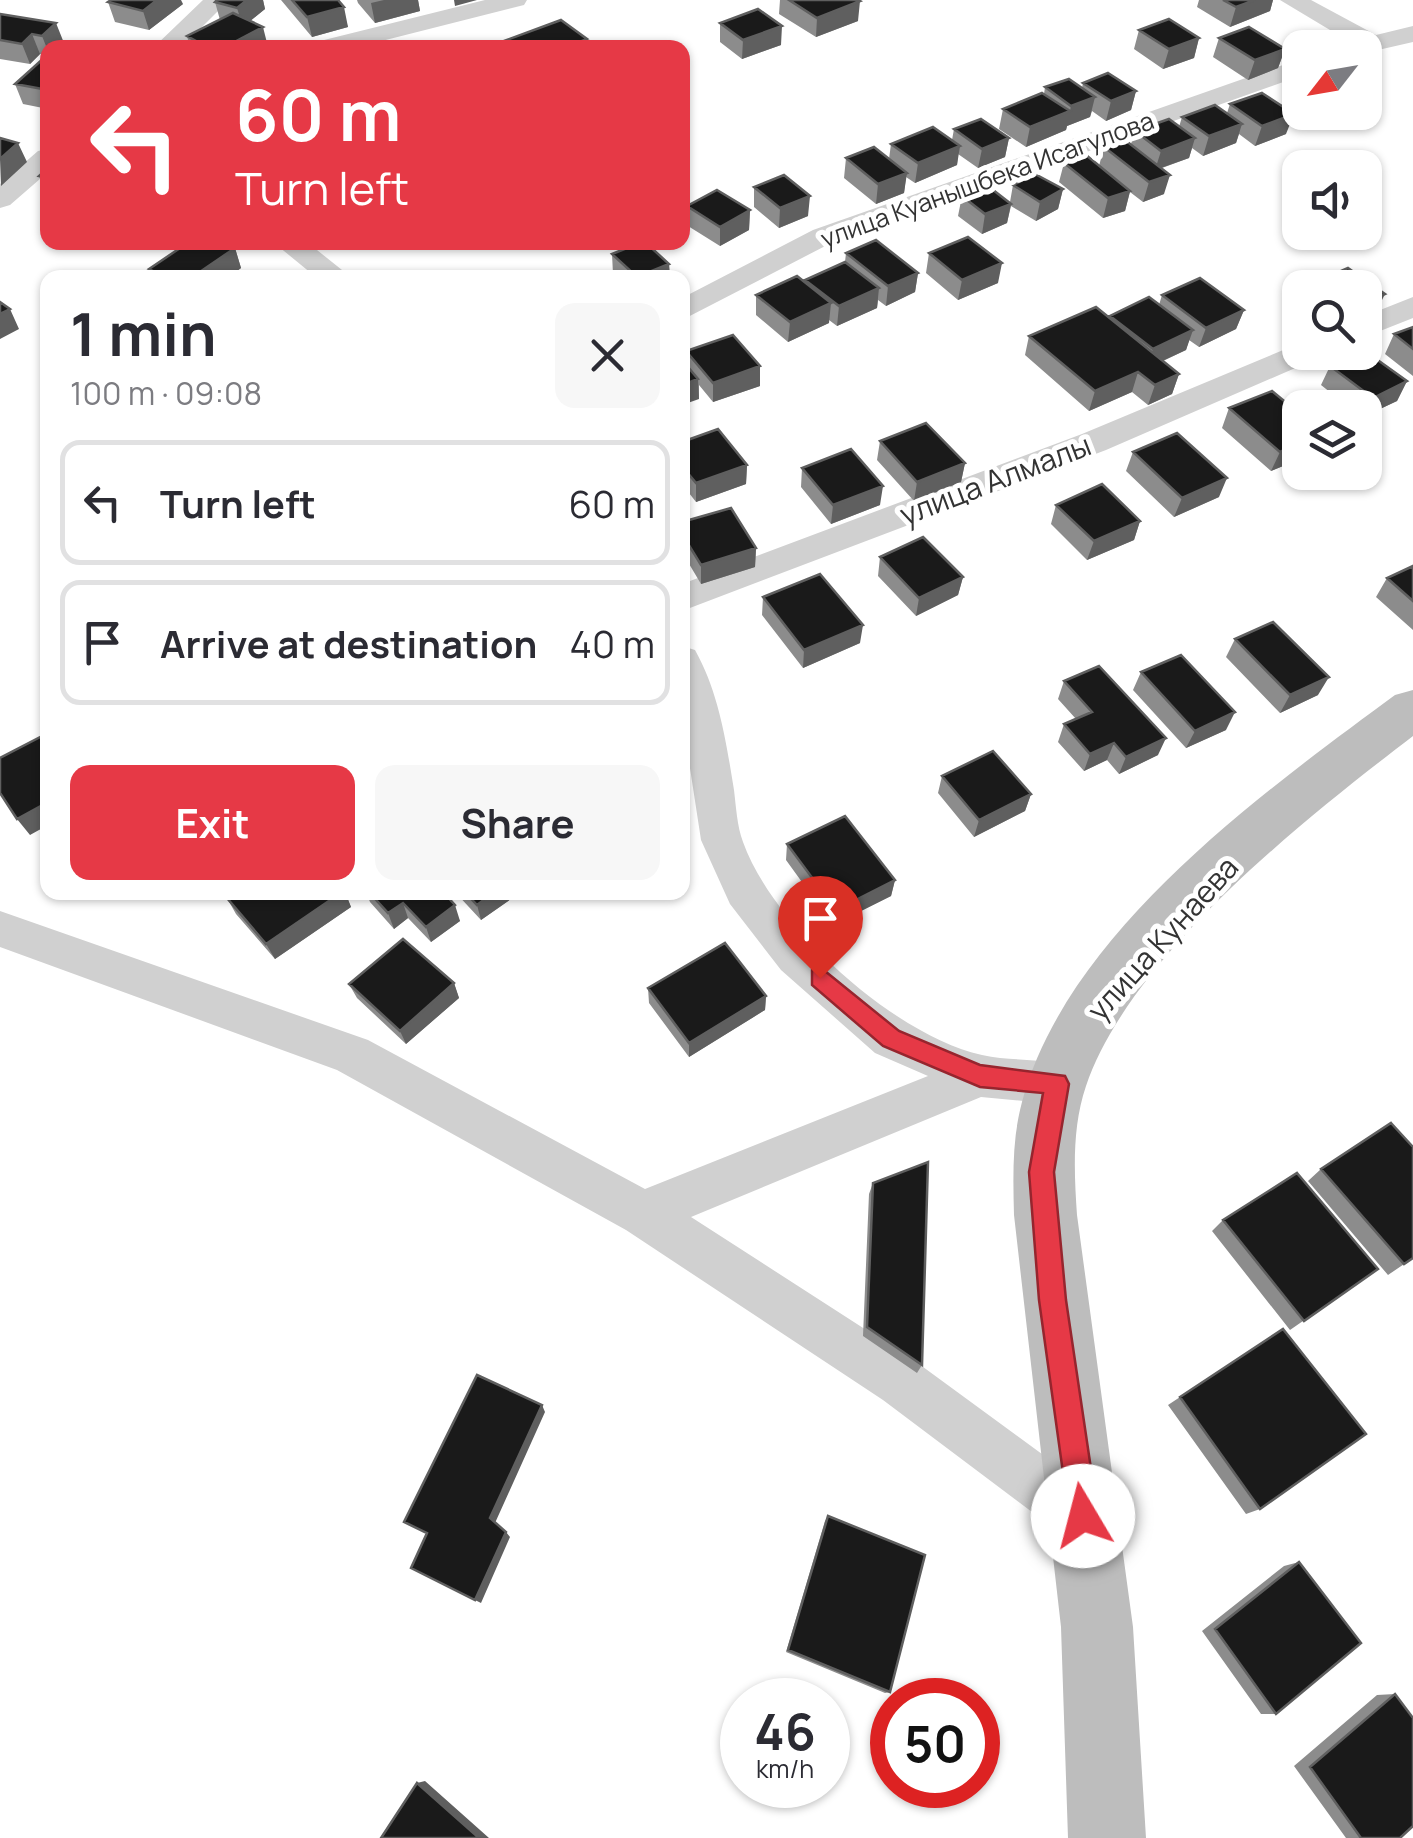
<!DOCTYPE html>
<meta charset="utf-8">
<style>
body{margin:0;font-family:Manrope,sans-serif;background:#f7f7f7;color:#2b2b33;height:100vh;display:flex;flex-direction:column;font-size:38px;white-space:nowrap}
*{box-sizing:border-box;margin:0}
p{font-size:32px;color:#7c7c81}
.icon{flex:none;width:55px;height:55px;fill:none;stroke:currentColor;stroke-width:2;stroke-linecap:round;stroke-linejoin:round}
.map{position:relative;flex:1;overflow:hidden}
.sheet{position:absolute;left:40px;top:270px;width:650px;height:630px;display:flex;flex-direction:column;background:#fff;border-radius:20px;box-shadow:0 2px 8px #0004}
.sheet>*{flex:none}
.hud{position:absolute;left:40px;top:40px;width:650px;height:210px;border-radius:20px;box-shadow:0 2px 8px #0004;background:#e63946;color:#fff;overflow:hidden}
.needle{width:65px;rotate:239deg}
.buttons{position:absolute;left:1282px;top:30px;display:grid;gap:20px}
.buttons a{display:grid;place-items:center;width:100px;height:100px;border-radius:20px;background:#fff;box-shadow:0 2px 8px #0004;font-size:50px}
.speed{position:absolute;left:720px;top:1678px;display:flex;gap:20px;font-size:50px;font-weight:700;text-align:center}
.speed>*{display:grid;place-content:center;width:130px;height:130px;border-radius:50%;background:#fff;box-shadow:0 2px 8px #0004;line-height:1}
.speed small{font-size:25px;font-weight:400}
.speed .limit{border:15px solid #d22;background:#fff;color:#111}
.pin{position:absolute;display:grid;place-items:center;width:85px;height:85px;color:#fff;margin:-102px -42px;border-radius:50% 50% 50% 0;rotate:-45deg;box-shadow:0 0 10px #0007}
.pin .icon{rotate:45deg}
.me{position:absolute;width:110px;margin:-55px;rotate:352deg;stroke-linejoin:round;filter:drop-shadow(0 0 8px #0008)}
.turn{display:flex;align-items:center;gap:35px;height:210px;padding:0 30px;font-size:45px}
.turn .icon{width:130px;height:130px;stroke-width:2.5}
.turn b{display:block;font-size:70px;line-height:85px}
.round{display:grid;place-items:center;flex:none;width:105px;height:105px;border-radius:20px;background:#f7f7f7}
.overview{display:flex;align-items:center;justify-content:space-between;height:170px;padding:0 30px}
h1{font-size:60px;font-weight:700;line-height:75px}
.action{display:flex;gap:20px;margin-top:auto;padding:20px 30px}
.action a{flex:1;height:115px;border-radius:20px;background:#e63946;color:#fff;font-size:40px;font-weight:700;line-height:115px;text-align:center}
.action a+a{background:#f7f7f7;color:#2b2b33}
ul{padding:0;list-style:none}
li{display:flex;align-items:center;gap:30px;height:125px;margin:0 20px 15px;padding:0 10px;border:5px solid #e1e1e2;border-radius:20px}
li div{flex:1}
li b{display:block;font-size:38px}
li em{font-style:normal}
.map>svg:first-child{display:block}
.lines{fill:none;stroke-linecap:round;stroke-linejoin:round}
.minor{fill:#d0d0d0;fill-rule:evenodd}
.secondary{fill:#bdbdbd;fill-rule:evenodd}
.wall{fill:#8c8c8c}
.shaded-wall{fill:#5f5f5f}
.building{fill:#1a1a1a;stroke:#5f5f5f;stroke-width:2.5}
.route{fill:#e63946;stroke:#96252e;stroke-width:2.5}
.labels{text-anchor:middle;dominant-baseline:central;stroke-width:10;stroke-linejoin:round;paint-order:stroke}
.far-street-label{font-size:25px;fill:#333;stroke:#fff}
.street-label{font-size:30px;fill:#333;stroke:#fff}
</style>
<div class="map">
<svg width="1413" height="1838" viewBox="0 0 1413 1838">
<rect width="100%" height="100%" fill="#fff"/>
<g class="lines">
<path class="minor" d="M 203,0 L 229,0 L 181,48 L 153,48 Z
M 485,0 L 527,0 L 524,5 L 354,48 L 308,48 L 312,43 Z
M 1280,0 L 1311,0 L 1376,35 L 1413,26 L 1413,42 L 1365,53 L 1365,48 L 1342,48 L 1350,42 Z
M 1300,59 L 1300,76 L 833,242 L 682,320 L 682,298 L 813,230 Z
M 48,149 L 48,172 L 10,205 L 0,208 L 0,184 L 38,151 Z
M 273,242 L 307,242 L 352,278 L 317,278 Z
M 1413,297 L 1413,318 L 1365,337 L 1365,316 Z
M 1300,343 L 1300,352 L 1320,352 L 1316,359 L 1106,450 L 682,611 L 682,584 L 1082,434 Z
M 682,646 L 695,650 C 719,693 726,741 734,790 C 736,806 737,826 743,842 C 773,926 895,1036 982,1055 C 1013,1062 1044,1057 1073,1068 L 1080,1083 L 1073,1098 L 1057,1104 L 981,1097 L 691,1217 L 919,1364 L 1102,1498 L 1110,1517 L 1102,1536 L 1083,1544 L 1064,1536 L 883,1400 L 626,1230 L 337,1070 L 0,947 L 0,911 L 368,1040 L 645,1189 L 928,1076 L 875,1053 L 781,970 L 730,904 L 701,840 L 682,716 Z"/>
<path class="secondary" d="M 1413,690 L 1413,736 C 1306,818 1130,956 1086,1086 C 1072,1127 1074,1172 1077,1215 L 1133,1627 L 1146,1838 L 1068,1838 L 1061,1627 L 1014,1215 C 1013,1177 1012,1139 1022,1102 C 1067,933 1261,794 1395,695 Z"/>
</g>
<path class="wall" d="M 217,0 L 263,0 L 265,9 L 250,21 L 268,47 L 190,48 L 187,36 L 220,20 L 215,2 Z
M 281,0 L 338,0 L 348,27 L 312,37 Z
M 357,0 L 418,0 L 420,11 L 375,23 L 358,3 Z
M 780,0 L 858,0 L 858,21 L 816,37 L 779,14 Z
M 1199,0 L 1273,0 L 1270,11 L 1230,27 L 1197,7 Z
M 108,2 L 183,4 L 149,30 L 115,22 Z
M 0,14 L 64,43 L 58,48 L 48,48 L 48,55 L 40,54 L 30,64 L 0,59 Z
M 720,23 L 781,45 L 742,59 L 720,42 Z
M 1139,30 L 1199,38 L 1194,58 L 1163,69 L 1134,49 Z
M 1219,38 L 1285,49 L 1278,68 L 1248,80 L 1213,57 Z
M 48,57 L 48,109 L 23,104 L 15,84 Z
M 1083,83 L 1136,91 L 1131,110 L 1106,121 L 1092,111 L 1090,117 L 1067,126 L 1066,130 L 1026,147 L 999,129 L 1003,109 L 1044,94 L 1045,87 L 1082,88 Z
M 1230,104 L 1286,134 L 1255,146 L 1239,134 L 1236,143 L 1203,156 L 1192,148 L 1189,158 L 1162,168 L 1164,194 L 1143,202 L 1130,192 L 1125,211 L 1103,218 L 1059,182 L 1064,163 L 1099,166 L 1104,147 L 1131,144 L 1135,131 L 1179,127 L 1182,117 L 1227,113 Z
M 954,129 L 1009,138 L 1005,157 L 978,168 L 958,154 L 957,165 L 915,183 L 906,177 L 904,193 L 876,204 L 844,178 L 846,158 L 889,159 L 891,144 L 952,140 Z
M 48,168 L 48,196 L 39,176 Z
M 1013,185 L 1063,189 L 1058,209 L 1036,221 L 1011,206 L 1007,223 L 982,234 L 958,216 L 962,196 L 1010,202 Z
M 754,187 L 808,216 L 779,228 L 754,207 Z
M 687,206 L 750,210 L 749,230 L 720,246 L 688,226 Z
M 235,248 L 241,268 L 228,278 L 153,278 L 149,269 Z
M 846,253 L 918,273 L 915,292 L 886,306 L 878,300 L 877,308 L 837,326 L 829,320 L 829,323 L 788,342 L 756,315 L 756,295 L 805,283 L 805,280 L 845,262 Z
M 929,253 L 998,283 L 958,300 L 926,273 Z
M 612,254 L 669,264 L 670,278 L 617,278 L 613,274 Z
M 1162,295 L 1244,310 L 1236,329 L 1199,347 L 1189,340 L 1186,350 L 1163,361 L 1179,374 L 1172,394 L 1148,405 L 1132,392 L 1089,411 L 1025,355 L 1029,336 L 1159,305 Z
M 1413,327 L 1413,376 L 1385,354 L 1394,334 Z
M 686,351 L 760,366 L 760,386 L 713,402 L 699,385 L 699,399 L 686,364 Z
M 1330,366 L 1407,381 L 1397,401 L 1365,416 L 1365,408 L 1350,408 L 1321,385 Z
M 1229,408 L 1300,414 L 1300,459 L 1271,471 L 1222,428 Z
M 880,441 L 965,463 L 961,482 L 914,501 L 877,460 Z
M 682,442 L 747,465 L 746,484 L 696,502 L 682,484 Z
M 1133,452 L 1219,497 L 1174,517 L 1126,471 Z
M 802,468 L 880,505 L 831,524 L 801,487 Z
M 1056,505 L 1140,521 L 1134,540 L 1087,560 L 1051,524 Z
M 682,522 L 756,548 L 755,567 L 701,584 L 682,552 Z
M 880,557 L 963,577 L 958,595 L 916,616 L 878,576 Z
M 1413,566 L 1413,630 L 1376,597 L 1387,578 Z
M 763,597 L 860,643 L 803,668 L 762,615 Z
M 1235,639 L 1318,695 L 1280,713 L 1226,657 Z
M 1141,672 L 1226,730 L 1186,748 L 1133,690 Z
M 1064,681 L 1158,755 L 1119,774 L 1107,760 L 1084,771 L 1058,742 L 1064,724 L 1076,719 L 1058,699 Z
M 942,776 L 1031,794 L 1025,811 L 974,837 L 938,793 Z
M 787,844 L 895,880 L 891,896 L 833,925 L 786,860 Z
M 236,892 L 345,892 L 351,907 L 275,959 L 236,914 L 227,898 Z
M 366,892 L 443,892 L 460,921 L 431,942 L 408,918 L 394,929 L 370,902 Z
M 455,892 L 521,892 L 481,920 Z
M 454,983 L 459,998 L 406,1044 L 357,998 L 349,984 Z
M 648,988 L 766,996 L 765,1010 L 689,1057 L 649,1003 Z
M 1321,1169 L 1413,1258 L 1388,1275 L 1308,1181 Z
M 873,1183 L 922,1365 L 917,1373 L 863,1336 L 869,1194 Z
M 1223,1220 L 1378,1269 L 1290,1330 L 1212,1231 Z
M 1283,1329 L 1260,1509 L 1246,1514 L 1168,1405 Z
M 828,1516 L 890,1692 L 885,1693 L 786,1652 L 825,1521 Z
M 1299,1562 L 1276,1714 L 1261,1714 L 1202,1631 L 1284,1566 Z
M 1395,1694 L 1400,1838 L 1346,1838 L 1294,1766 L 1377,1695 Z"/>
<path class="shaded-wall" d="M 157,0 L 181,0 L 183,4 L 149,30 L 143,11 Z
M 247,0 L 263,0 L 265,9 L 243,27 L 237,8 Z
M 384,0 L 418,0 L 420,11 L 375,23 L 371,3 Z
M 454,0 L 477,0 L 455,6 Z
M 1255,0 L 1273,0 L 1270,11 L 1230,27 L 1236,7 Z
M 860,1 L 858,21 L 816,37 L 817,18 Z
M 344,7 L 348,27 L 312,37 L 307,17 Z
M 56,23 L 64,43 L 58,48 L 48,48 L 48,51 L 42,36 Z
M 782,26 L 781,45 L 742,59 L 743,40 Z
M 263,27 L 268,47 L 266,48 L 223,48 Z
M 32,34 L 40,54 L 30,64 L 22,44 Z
M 1199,38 L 1194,58 L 1163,69 L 1169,49 Z
M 587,39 L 588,48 L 565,48 Z
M 1285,49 L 1278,68 L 1248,80 L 1255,60 Z
M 1136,91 L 1131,110 L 1106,121 L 1111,101 Z
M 1095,97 L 1090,117 L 1067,126 L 1066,130 L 1026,147 L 1030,127 L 1070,111 L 1071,106 Z
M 1294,114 L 1286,134 L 1255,146 L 1262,126 Z
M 1242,124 L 1236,143 L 1203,156 L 1209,136 Z
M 1009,138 L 1005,157 L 978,168 L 982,149 Z
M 1195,138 L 1189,158 L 1155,170 L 1161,151 Z
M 18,143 L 27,162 L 1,186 L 0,159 Z
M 960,146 L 957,165 L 915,183 L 918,163 Z
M 907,173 L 904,193 L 876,204 L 878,184 Z
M 1170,175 L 1164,194 L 1143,202 L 1149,182 Z
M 1063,189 L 1058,209 L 1036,221 L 1040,202 Z
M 1130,191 L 1125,211 L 1103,218 L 1108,198 Z
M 810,196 L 808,216 L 779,228 L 780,208 Z
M 1011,204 L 1007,223 L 982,234 L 985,214 Z
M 750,210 L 749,230 L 720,246 L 720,227 Z
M 235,248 L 241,268 L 228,278 L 191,278 Z
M 1002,263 L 998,283 L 958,300 L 962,280 Z
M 669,264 L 670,278 L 637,278 Z
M 918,273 L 915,292 L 886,306 L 888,286 Z
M 879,288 L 877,308 L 837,326 L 839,306 Z
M 1385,294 L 1375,314 L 1365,318 L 1365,303 Z
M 831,303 L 829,323 L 788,342 L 790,322 Z
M 10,309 L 19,329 L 0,339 L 0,314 Z
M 1244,310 L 1236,329 L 1199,347 L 1206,328 Z
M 1193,330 L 1186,350 L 1147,368 L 1153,349 Z
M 760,366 L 760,386 L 713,402 L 713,383 Z
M 1138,372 L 1132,392 L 1089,411 L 1095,391 Z
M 1179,374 L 1172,394 L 1148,405 L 1155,385 Z
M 698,379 L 699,399 L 682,405 L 682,385 Z
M 1407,381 L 1397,401 L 1365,416 L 1373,398 Z
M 1300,443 L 1300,459 L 1271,471 L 1280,452 Z
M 965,463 L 961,482 L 914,501 L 917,482 Z
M 747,465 L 746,484 L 696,502 L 696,483 Z
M 1227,478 L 1219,497 L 1174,517 L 1182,498 Z
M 883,486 L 880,505 L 831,524 L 833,505 Z
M 1140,521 L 1134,540 L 1087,560 L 1094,541 Z
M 756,548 L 755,567 L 701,584 L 701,565 Z
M 963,577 L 958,595 L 916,616 L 919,598 Z
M 863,625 L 860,643 L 803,668 L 804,650 Z
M 1329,677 L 1318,695 L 1280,713 L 1290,695 Z
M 1235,712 L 1226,730 L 1186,748 L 1195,731 Z
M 1166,738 L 1158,755 L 1119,774 L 1126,757 Z
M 1114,743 L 1107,760 L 1084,771 L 1090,754 Z
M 1031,794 L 1025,811 L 974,837 L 979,820 Z
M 48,802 L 48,825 L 30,835 L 17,819 Z
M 895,880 L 891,896 L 833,925 L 836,910 Z
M 342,892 L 345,892 L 351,907 L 275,959 L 266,944 Z
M 494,892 L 521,892 L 481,920 L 477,905 Z
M 403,903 L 408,918 L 394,929 L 388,913 Z
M 455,905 L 460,921 L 431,942 L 426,927 Z
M 454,983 L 459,998 L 406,1044 L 400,1031 Z
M 766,996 L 765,1010 L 689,1057 L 689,1043 Z
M 542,1405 L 545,1412 L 495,1523 L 490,1518 Z
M 506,1532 L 510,1537 L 481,1603 L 475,1600 Z
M 425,1781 L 489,1838 L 479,1838 L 417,1783 Z"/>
<path class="building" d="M 111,0 L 157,0 L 143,11 L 108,2 Z
M 217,0 L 247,0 L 237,8 L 215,2 Z
M 292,0 L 338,0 L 344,7 L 307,17 Z
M 789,0 L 858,0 L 860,1 L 817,18 Z
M 1223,0 L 1255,0 L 1236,7 Z
M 758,9 L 782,26 L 743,40 L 720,23 Z
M 233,13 L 263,27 L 223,48 L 209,48 L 187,36 Z
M 0,14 L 56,23 L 42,36 L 32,34 L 22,44 L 0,40 Z
M 1169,19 L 1199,38 L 1169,49 L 1139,30 Z
M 561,20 L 587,39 L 565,48 L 497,48 L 493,45 Z
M 1249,27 L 1285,49 L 1255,60 L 1219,38 Z
M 654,44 L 660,48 L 644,48 Z
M 45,57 L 48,57 L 48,90 L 15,84 Z
M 1108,73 L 1136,91 L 1111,101 L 1083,83 Z
M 1069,79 L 1095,97 L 1071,106 L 1045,87 Z
M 1042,93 L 1070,111 L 1030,127 L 1003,109 Z
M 1262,93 L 1294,114 L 1262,126 L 1230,104 Z
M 1215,105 L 1242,124 L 1209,136 L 1182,117 Z
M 981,119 L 1009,138 L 982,149 L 954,129 Z
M 1169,119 L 1195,138 L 1161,151 L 1135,131 Z
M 933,127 L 960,146 L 918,163 L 891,144 Z
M 0,138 L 18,143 L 0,159 Z
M 1125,140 L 1170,175 L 1149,182 L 1104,147 Z
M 874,147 L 907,173 L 878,184 L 846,158 Z
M 1086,155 L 1130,191 L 1108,198 L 1064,163 Z
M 48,168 L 48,178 L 39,176 Z
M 1035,174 L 1063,189 L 1040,202 L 1013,185 Z
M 784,175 L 810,196 L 780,208 L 754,187 Z
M 988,186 L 1011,204 L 985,214 L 962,196 Z
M 717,190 L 750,210 L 720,227 L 687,206 Z
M 968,237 L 1002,263 L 962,280 L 929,253 Z
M 876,240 L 918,273 L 888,286 L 846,253 Z
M 189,242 L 223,242 L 235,248 L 191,278 L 167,278 L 149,269 Z
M 642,242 L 645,242 L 669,264 L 637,277 L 612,254 Z
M 845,262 L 879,288 L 839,306 L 805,280 Z
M 1348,268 L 1385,294 L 1365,303 L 1365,288 L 1315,288 L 1311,284 Z
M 797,276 L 831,303 L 790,322 L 756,295 Z
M 1200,278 L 1244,310 L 1206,328 L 1162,295 Z
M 1149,297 L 1193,330 L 1153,349 L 1110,316 Z
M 0,302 L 10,309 L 0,314 Z
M 1096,307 L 1179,374 L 1155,385 L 1138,372 L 1095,391 L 1029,336 Z
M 1413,327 L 1413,349 L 1394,334 Z
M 733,335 L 760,366 L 713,383 L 686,351 Z
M 1365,351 L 1407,381 L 1373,398 L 1330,366 L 1358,352 L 1365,352 Z
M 682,360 L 698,379 L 682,385 Z
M 1272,391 L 1300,414 L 1300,443 L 1280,452 L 1229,408 Z
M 926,423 L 965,463 L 917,482 L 880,441 Z
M 718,429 L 747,465 L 696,483 L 682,466 L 682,442 Z
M 1177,433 L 1227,478 L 1182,498 L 1133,452 Z
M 851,449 L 883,486 L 833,505 L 802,468 Z
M 1102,484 L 1140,521 L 1094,541 L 1056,505 Z
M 731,508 L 756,548 L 701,565 L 682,534 L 682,522 Z
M 923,537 L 963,577 L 919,598 L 880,557 Z
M 1413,566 L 1413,601 L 1387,578 Z
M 820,574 L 863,625 L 804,650 L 763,597 Z
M 1273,622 L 1329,677 L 1290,695 L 1235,639 Z
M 1181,655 L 1235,712 L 1195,731 L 1141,672 Z
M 1099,666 L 1166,738 L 1126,757 L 1114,743 L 1090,754 L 1064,724 L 1092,712 L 1064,681 Z
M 48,733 L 48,802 L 17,819 L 0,793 L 0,758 Z
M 993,751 L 1031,794 L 979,820 L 942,776 Z
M 845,816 L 895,880 L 836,910 L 787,844 Z
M 236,892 L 342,892 L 266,944 L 227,898 Z
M 369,892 L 443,892 L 455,905 L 426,927 L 403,903 L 388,913 Z
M 465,892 L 494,892 L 477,905 Z
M 403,939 L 454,983 L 400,1031 L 349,984 Z
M 725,943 L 766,996 L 689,1043 L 648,988 Z
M 1391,1123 L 1413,1147 L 1413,1258 L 1404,1264 L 1321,1169 Z
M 928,1162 L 922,1365 L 867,1327 L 873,1183 Z
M 1297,1173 L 1378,1269 L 1304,1321 L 1223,1220 Z
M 1283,1329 L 1366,1434 L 1260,1509 L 1180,1397 Z
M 477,1375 L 542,1405 L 490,1518 L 506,1532 L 475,1600 L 411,1568 L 427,1533 L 404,1522 Z
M 828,1516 L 925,1555 L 890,1692 L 788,1650 Z
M 1299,1562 L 1361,1643 L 1276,1714 L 1215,1629 Z
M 1395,1694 L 1413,1718 L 1413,1826 L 1400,1838 L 1361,1838 L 1310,1767 Z
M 417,1783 L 479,1838 L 381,1838 Z"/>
<path class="route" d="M 820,967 L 899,1031 L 980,1065 L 1065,1076 L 1069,1084 L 1054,1172 L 1066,1300 L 1098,1516 L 1093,1527 L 1083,1531 L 1073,1527 L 1069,1516 L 1039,1300 L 1029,1172 L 1043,1093 L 980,1087 L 883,1046 L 812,985 L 812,970 Z"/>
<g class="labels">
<g class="far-street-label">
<text transform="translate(987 179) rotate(-20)">улица Куанышбека Исагулова</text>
</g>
<g class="street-label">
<text transform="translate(995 479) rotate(-21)">улица Алмалы</text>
<text transform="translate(1162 938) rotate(-48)">улица Кунаева</text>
</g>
</g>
</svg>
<div class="buttons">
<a><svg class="needle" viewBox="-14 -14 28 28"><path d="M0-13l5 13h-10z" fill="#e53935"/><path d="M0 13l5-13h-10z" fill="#7c7c81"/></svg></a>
<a><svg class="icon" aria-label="sound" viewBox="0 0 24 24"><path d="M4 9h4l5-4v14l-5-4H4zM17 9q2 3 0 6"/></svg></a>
<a><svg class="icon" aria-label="search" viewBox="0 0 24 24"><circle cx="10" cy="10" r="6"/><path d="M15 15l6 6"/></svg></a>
<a><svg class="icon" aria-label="layers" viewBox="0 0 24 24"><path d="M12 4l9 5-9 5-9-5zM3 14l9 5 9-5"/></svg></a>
</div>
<div class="speed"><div>46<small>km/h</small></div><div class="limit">50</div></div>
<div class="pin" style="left:820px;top:978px;background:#d93025"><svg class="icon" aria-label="arrive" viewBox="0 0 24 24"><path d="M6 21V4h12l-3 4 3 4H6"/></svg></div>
<svg class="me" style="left:1083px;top:1516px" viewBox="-20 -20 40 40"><circle r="19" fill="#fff"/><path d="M0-13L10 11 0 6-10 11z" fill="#e63946"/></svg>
<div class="hud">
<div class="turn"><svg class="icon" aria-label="left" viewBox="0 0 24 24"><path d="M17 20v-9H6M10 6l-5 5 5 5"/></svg><div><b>60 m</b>Turn left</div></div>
</div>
<section class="sheet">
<div class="overview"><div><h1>1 min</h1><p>100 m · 09:08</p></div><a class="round"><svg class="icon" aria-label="close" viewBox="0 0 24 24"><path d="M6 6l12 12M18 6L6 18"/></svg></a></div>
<ul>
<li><svg class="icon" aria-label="left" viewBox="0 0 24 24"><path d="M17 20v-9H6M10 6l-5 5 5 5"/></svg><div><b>Turn left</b></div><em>60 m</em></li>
<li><svg class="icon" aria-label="arrive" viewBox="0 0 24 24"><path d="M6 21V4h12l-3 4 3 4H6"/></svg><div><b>Arrive at destination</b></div><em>40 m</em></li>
</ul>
<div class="action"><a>Exit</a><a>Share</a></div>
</section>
</div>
